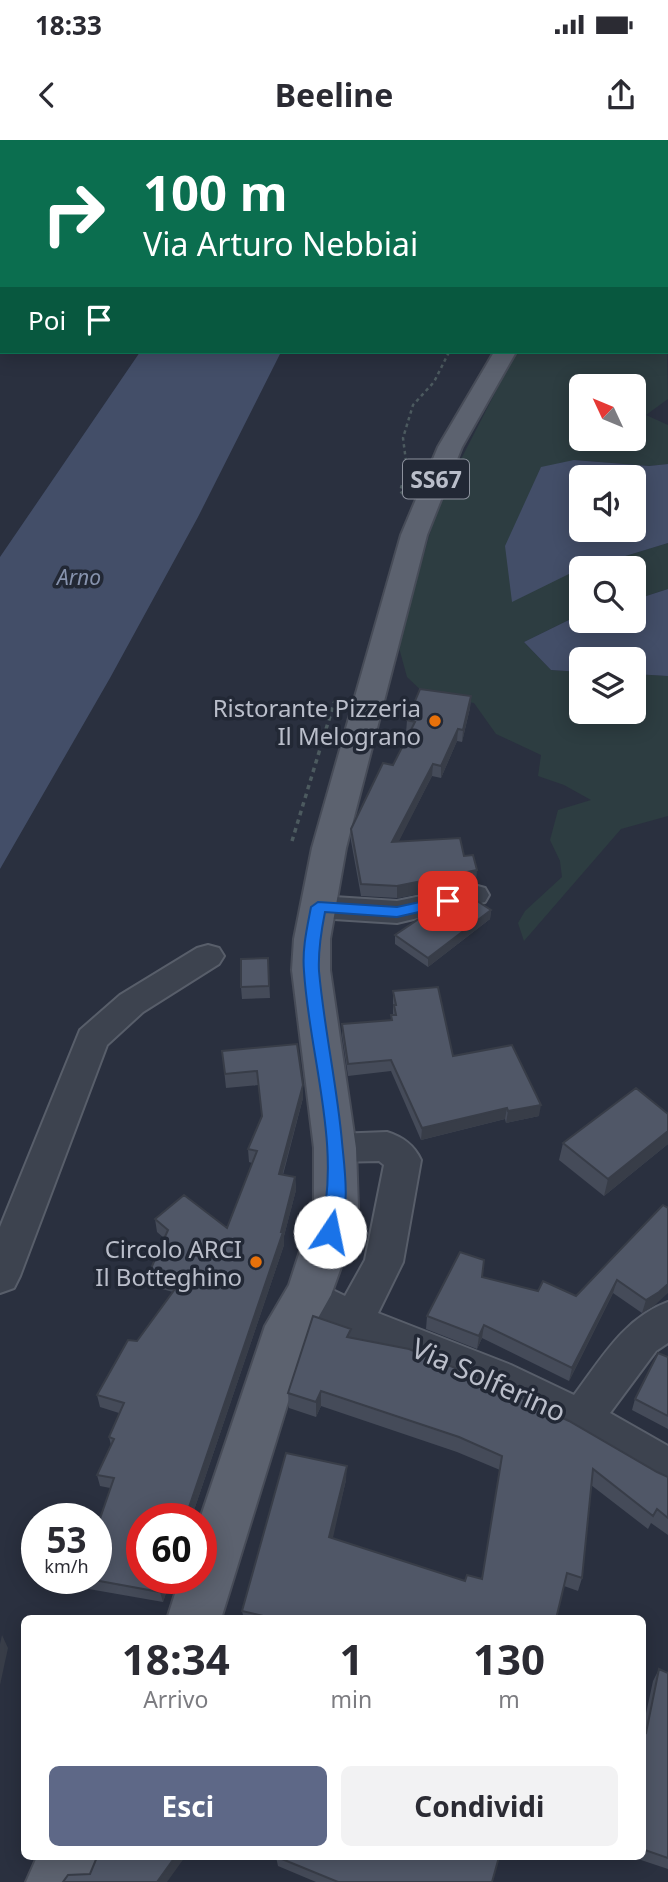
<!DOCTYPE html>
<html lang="it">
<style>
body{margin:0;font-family:"Noto Sans",sans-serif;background:#f2f2f3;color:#2b2b33;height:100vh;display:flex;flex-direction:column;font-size:26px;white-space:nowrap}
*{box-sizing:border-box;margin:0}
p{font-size:23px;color:#7c7c81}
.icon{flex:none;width:38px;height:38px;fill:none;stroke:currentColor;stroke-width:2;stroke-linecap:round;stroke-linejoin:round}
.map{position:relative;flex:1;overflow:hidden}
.sheet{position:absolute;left:21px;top:1475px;width:625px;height:245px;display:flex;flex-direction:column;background:#fff;border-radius:10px;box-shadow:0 4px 18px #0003}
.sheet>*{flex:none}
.guide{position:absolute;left:0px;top:0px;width:668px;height:214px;box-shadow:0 4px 18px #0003;background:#0b6e4f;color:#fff;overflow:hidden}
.needle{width:46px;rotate:314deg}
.buttons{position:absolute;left:569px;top:234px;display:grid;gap:14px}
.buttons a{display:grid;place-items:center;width:77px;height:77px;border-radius:10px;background:#fff;box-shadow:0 4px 18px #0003;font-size:35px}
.speed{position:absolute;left:21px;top:1363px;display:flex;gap:14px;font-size:35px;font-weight:700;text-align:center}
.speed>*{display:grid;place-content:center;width:91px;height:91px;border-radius:50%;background:#fff;box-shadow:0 4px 18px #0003;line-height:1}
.speed small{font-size:18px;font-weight:400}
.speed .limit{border:10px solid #d22;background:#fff;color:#111}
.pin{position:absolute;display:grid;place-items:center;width:60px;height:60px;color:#fff;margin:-30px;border-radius:14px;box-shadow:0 4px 10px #0006}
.me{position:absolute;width:77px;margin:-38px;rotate:11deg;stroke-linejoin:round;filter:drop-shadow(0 0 5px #0008)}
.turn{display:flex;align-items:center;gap:24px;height:147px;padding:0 28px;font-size:32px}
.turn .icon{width:91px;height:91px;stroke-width:2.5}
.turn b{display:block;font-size:49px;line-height:60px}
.then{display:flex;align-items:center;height:66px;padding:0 28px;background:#0003;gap:14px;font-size:26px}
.eta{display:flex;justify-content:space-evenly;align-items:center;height:119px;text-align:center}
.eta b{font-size:42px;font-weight:700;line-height:49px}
.cta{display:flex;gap:14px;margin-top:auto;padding:14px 28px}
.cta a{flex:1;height:80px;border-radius:10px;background:#5e6887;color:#fff;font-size:28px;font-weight:700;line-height:80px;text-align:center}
.cta a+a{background:#f2f2f3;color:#2b2b33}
.status{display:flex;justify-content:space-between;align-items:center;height:49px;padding:0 35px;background:#fff;direction:ltr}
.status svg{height:19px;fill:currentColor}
header{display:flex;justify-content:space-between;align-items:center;height:91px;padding:0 28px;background:#fff;font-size:32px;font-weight:700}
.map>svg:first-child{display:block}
.green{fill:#2d3d41;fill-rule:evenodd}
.water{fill:#434e68;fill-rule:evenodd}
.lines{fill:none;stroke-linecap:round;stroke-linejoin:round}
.minor-casing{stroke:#585e6a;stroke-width:4}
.major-casing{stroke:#474c58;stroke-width:4}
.path-far2{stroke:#4c5a5f;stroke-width:2;stroke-dasharray:2.5 2.5;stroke-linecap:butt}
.path-far1{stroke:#4c5a5f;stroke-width:2.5;stroke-dasharray:3.5 3.5;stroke-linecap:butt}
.path{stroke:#4c5a5f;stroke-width:3.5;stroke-dasharray:4.5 4.5;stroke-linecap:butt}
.minor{fill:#3d434f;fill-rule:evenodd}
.major{fill:#5c626f;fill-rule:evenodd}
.wall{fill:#454b59}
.shaded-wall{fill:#383d48}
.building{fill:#505767;stroke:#383d48;stroke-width:2}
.route{fill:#1a73e8;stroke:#114b97;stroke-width:2}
.food-dot{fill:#e8710a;stroke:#222835;stroke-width:2.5}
.labels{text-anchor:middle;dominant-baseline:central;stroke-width:7;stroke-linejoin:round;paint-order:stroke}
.far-water-label{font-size:21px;font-style:italic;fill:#8692ad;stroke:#222835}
.shield{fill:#222835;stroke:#8c919d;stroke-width:2}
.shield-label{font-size:23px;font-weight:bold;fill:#babeca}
.poi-label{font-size:24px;fill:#babeca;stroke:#222835;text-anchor:end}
.near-street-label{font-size:28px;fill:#babeca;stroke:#222835}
</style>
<div class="status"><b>18:33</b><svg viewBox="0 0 49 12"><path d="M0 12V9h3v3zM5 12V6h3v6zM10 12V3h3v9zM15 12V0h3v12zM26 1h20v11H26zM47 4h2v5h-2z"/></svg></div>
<header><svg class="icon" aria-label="back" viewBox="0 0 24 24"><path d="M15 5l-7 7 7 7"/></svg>Beeline<svg class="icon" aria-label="share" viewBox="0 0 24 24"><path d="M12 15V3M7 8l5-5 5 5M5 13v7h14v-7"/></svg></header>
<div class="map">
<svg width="668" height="1742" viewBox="0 0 668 1742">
<rect width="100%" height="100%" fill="#2a303f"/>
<path class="green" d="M 667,207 L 668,259 L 646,275 L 668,285 L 668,324 L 649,326 L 574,320 L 572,432 L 581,429 L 581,474 L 524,502 L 551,530 L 581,532 L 581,572 L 634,572 L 634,534 L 668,536 L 668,676 L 621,689 L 524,801 L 518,783 L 525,771 L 562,737 L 560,721 L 550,700 L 558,670 L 591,660 L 564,645 L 538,636 L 541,615 L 496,594 L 474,563 L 426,555 L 407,537 L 398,504 L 439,362 L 516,212 L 667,212 ZM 581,247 L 634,247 L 634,299 L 581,299 Z
M 668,403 L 668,449 L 634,460 L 634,429 L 582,429 Z"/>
<path class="water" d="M 140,212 L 281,212 L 198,377 L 110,538 L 0,729 L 0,417 Z
M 574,320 L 649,326 L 668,324 L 668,403 L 573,432 L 512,462 L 505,406 L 541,327 ZM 581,338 L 634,338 L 634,390 L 581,390 Z
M 668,449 L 668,536 L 634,534 L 634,520 L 581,520 L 581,532 L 551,530 L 524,502 L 581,474 L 581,481 L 634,481 L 634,460 Z"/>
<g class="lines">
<defs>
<path id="minor" d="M 643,0 L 658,0 L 659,2 L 644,2 Z
M 668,197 L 668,209 L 667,209 L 667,198 Z
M 474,745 L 485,748 L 489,755 L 485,762 L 397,783 L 318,778 L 307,774 L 303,767 L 307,760 L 318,756 L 397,761 Z
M 208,805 L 219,808 L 224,816 L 219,824 L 143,872 L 107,905 L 20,1136 L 14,1148 L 0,1153 L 0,1087 L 80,890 L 120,855 L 197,808 Z
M 387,992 C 403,997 414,1005 421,1020 L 403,1122 L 378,1173 L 511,1225 L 574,1255 C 601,1219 624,1178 668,1162 L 668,1203 L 656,1211 L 610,1273 L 668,1306 L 668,1350 L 653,1344 L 566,1293 L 481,1251 L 339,1194 L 294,1167 L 288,1155 L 294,1143 L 308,1138 L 345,1156 L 365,1120 L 384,1025 L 379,1021 L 335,1022 L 322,1018 L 317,1008 L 322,998 L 335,994 Z"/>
<path id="major" d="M 668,1 L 668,12 L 667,12 L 666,2 Z
M 494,212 L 516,212 L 462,307 L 427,395 L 346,708 L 330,799 L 330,830 L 356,1008 L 358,1068 L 345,1116 L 331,1155 L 309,1194 L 221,1479 L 167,1479 L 180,1438 L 201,1438 L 200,1379 L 265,1186 L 289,1145 L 314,1068 L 314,1008 L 292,830 L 294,799 L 312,708 L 401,395 L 438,307 Z
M 37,1717 L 104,1717 L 93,1742 L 26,1742 Z"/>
</defs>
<use href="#minor" class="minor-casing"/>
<use href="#major" class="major-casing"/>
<path class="path-far2" d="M 77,2 L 79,0
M 0,101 L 2,99"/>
<path class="path-far1" d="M 403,354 L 400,351 L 407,329 L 403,298 L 413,265 L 434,242 L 449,212"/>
<path class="path" d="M 292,701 L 334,563 L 339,556"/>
<use href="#minor" class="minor"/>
<use href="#major" class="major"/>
</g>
<path class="wall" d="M 471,556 L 470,568 L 462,602 L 457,601 L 441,638 L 432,636 L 398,702 L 464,716 L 476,743 L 397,758 L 361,756 L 351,701 L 351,689 L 393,625 L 409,593 L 406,593 L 407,580 Z
M 491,770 L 490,779 L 428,827 L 395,804 L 395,795 Z
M 268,818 L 270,858 L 242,859 L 241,847 Z
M 393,851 L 453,916 L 539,976 L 506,983 L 505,979 L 421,1000 L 391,931 L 348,936 L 342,895 L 342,884 L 391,880 L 391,875 L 393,875 Z
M 222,911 L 303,958 L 283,1035 L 295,1037 L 296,1050 L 284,1096 L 284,1105 L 191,1379 L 142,1379 L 171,1438 L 163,1462 L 83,1448 L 80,1438 L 96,1438 L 110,1348 L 100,1346 L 97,1335 L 111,1305 L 109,1297 L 119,1273 L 100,1267 L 97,1255 L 173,1152 L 151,1146 L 149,1133 L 164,1098 L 157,1092 L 155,1079 L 227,1088 L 252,1023 L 249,1022 L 248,1009 L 262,977 L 258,945 L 226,948 Z
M 668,974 L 668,1004 L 604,1056 L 559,1020 L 563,1003 Z
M 663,1065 L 655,1165 L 642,1173 L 613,1153 L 569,1241 L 482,1198 L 477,1209 L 426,1189 L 427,1176 L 482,1137 L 538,1151 L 576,1156 Z
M 350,1197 L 668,1337 L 668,1395 L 651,1383 L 648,1389 L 591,1345 L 582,1438 L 578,1451 L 564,1446 L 556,1479 L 244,1479 L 242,1471 L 346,1340 L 332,1398 L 465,1441 L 482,1439 L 500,1330 L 457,1312 L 321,1266 L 316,1277 L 289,1268 L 288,1253 Z
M 668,1217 L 668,1289 L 632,1270 L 635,1259 Z
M 659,1529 L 668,1533 L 668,1729 L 632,1717 L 642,1717 L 642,1592 L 653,1541 Z
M 276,1717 L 492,1742 L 316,1742 L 278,1726 Z"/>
<path class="shaded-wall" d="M 471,556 L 470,568 L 462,602 L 463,590 Z
M 458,589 L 457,601 L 441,638 L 441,626 Z
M 433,624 L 432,636 L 392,715 L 392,702 Z
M 477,730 L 476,743 L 397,758 L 397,746 Z
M 491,770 L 490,779 L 428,827 L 428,818 Z
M 303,945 L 303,958 L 279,1047 L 279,1034 Z
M 541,965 L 539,976 L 506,983 L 508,971 Z
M 507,968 L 505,979 L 421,1000 L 422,988 Z
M 668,991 L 668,1004 L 604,1056 L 608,1039 Z
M 295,1037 L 296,1050 L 284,1096 L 284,1105 L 191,1379 L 185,1379 L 281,1092 Z
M 617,1140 L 613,1153 L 569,1241 L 572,1228 Z
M 668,1144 L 668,1153 L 655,1165 L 642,1173 L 646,1160 Z
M 484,1185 L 482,1198 L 477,1209 L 479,1196 Z
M 321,1251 L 321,1266 L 316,1277 L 316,1262 Z
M 347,1326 L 346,1340 L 330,1411 L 329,1397 Z
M 165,1438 L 171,1438 L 163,1462 L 160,1452 Z
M 2,1495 L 8,1508 L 0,1545 L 0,1504 Z
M 175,1717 L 185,1717 L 167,1742 L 157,1742 Z"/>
<path class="building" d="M 420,549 L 471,556 L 463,590 L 458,589 L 441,626 L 433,624 L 392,702 L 460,698 L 464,716 L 473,715 L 477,730 L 397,746 L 361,744 L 351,689 L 383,623 L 393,625 L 415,582 L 407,580 Z
M 474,759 L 491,770 L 428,818 L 395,795 L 435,768 Z
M 268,818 L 269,846 L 241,847 L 241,819 Z
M 438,847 L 453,916 L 512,905 L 541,965 L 508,971 L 507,968 L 422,988 L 391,920 L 348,924 L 342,884 L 392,880 L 391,875 L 396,875 L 394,865 L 396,865 L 393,851 Z
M 297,904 L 303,945 L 279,1034 L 295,1037 L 281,1092 L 283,1092 L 185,1379 L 142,1379 L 142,1438 L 165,1438 L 160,1452 L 83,1438 L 96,1438 L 96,1390 L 114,1338 L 97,1335 L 114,1299 L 109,1297 L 124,1263 L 97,1255 L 128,1200 L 137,1201 L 180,1142 L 149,1133 L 168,1090 L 155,1079 L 184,1055 L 227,1088 L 257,1011 L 248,1009 L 262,976 L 257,931 L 225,934 L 222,911 Z
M 636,948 L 668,974 L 668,991 L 608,1039 L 563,1003 Z
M 663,1065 L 668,1068 L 668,1144 L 659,1152 L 646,1160 L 617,1140 L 572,1228 L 484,1185 L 479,1196 L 427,1176 L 460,1112 L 484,1120 L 482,1137 L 538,1151 L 543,1141 L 576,1156 Z
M 313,1176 L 351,1189 L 347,1197 L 409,1209 L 482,1239 L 569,1281 L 657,1332 L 668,1337 L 668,1378 L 657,1369 L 653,1376 L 593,1329 L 582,1438 L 567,1433 L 556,1479 L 276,1479 L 242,1471 L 286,1313 L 347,1326 L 329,1397 L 465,1441 L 467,1435 L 482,1439 L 502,1316 L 459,1297 L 321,1251 L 316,1262 L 288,1253 Z
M 658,1213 L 668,1217 L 668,1276 L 635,1259 Z
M 659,1529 L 668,1533 L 668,1718 L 642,1709 L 642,1592 L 646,1593 Z
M 97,1717 L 175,1717 L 157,1742 L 63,1742 L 68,1735 L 90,1734 Z
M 277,1717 L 499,1717 L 492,1742 L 338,1742 Z"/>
<path class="route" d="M 448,756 L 454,757 L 456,761 L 454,764 L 397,777 L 325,772 C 321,792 318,812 319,831 C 324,888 337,945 342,1002 C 345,1034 351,1068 336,1097 L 330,1100 L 323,1097 L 320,1092 C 343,1009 309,915 304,831 C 302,809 307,788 311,767 L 318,762 L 397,767 Z"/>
<g class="food-dot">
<circle cx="435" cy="581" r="7"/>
<circle cx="256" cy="1122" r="7"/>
</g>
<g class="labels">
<g class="far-water-label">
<text x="79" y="437">Arno</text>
</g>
<rect class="shield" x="403" y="319.5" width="66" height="39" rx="5"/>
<g class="shield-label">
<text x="436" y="339">SS67</text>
</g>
<g class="poi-label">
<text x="421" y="567">Ristorante Pizzeria<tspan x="421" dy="28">Il Melograno</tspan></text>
<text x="242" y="1108">Circolo ARCI<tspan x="242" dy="28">Il Botteghino</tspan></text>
</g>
<g class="near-street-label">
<text transform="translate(489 1239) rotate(24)">Via Solferino</text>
</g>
</g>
</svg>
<div class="buttons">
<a><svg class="needle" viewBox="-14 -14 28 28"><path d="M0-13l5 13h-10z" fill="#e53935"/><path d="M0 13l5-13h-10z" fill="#7c7c81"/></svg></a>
<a><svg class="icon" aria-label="sound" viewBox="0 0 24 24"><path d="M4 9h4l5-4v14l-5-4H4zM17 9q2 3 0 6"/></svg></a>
<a><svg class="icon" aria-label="search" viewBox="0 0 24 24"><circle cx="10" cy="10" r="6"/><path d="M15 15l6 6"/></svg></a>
<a><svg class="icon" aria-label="layers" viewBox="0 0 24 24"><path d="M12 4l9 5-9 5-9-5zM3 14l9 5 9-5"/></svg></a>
</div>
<div class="speed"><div>53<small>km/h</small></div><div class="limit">60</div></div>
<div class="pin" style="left:448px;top:761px;background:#d93025"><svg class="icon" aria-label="arrive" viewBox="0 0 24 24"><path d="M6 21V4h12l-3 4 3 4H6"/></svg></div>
<svg class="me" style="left:330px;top:1092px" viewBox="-20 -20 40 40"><circle r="19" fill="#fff"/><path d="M0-13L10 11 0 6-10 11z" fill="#1a73e8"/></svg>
<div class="guide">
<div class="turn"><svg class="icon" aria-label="right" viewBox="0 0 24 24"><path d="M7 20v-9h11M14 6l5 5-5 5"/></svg><div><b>100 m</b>Via Arturo Nebbiai</div></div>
<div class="then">Poi<svg class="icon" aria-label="arrive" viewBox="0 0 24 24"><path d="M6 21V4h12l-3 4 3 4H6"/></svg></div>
</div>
<section class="sheet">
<div class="eta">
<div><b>18:34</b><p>Arrivo</p></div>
<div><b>1</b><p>min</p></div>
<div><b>130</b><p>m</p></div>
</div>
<div class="cta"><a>Esci</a><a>Condividi</a></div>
</section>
</div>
